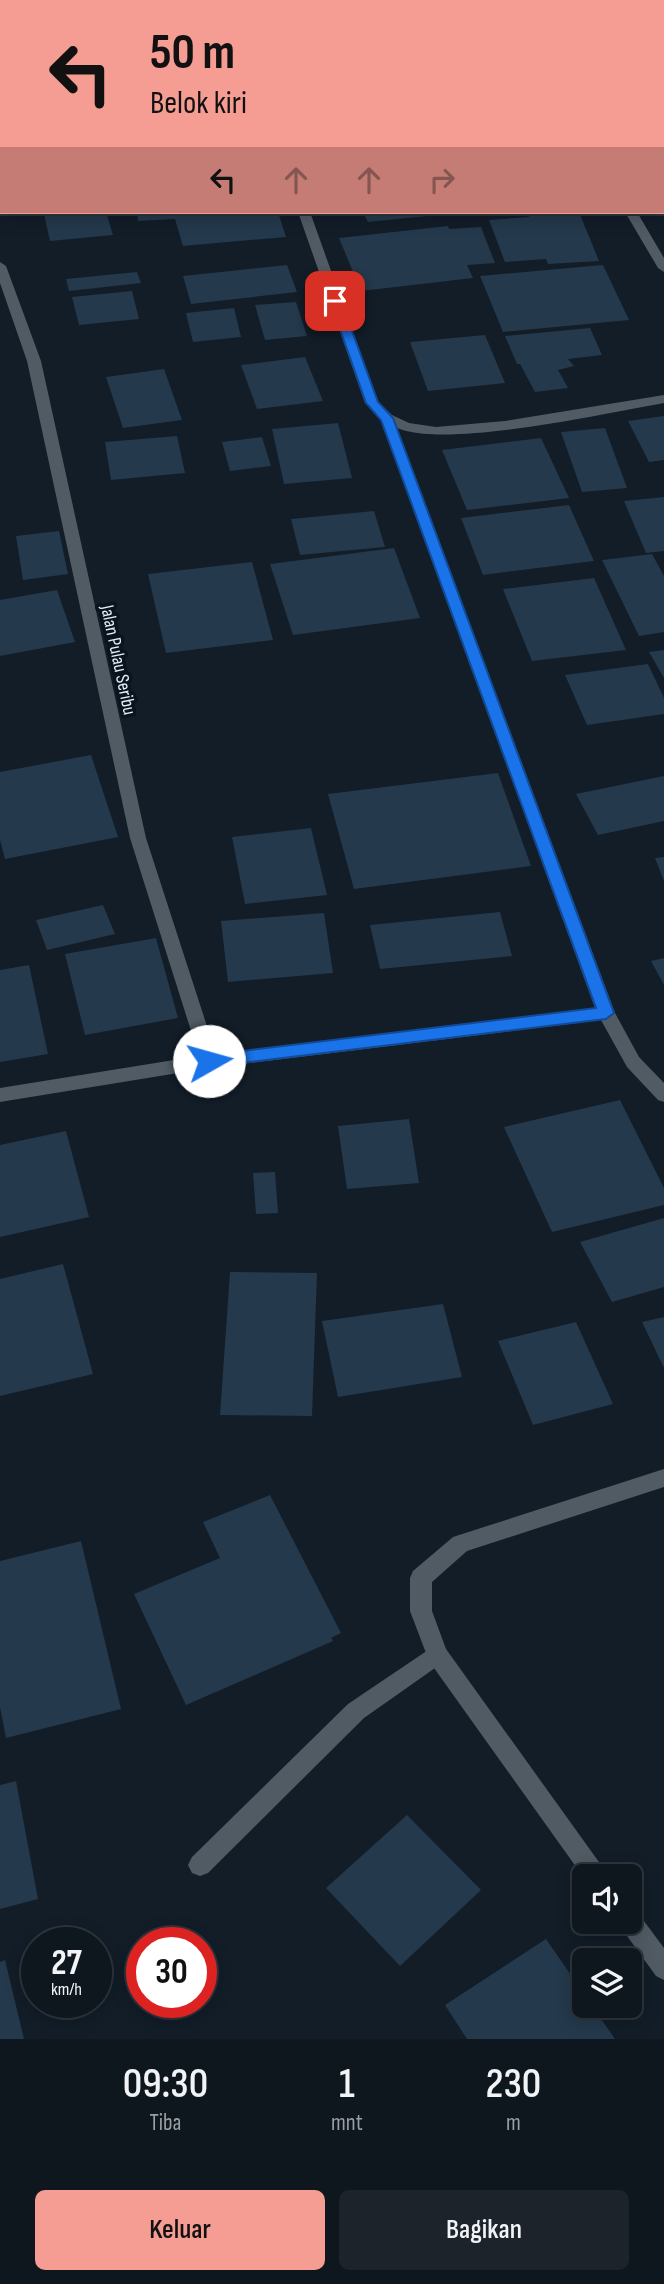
<!DOCTYPE html>
<html lang="id">
<style>
body{margin:0;font-family:"Sofia Sans Condensed",sans-serif;background:#1c232b;color:#f1f3f6;height:100vh;display:flex;flex-direction:column;font-size:26px;white-space:nowrap}
*{box-sizing:border-box;margin:0}
p{font-size:23px;color:#9b9fa4}
.icon{flex:none;width:38px;height:38px;fill:none;stroke:currentColor;stroke-width:2;stroke-linecap:round;stroke-linejoin:round}
.map{position:relative;height:2039px;overflow:hidden}
.sheet{display:flex;flex-direction:column;background:#0e161e;flex:1}
.sheet>*{flex:none}
.hud{position:absolute;left:0px;top:0px;width:665px;height:214px;box-shadow:0 4px 18px #0003,0 0 0 2px #2e353c;background:#f59c93;color:#111;overflow:hidden}
.fabs{position:absolute;left:572px;top:1864px;display:grid;gap:14px}
.fabs a{display:grid;place-items:center;width:70px;height:70px;border-radius:10px;background:#0e161e;box-shadow:0 4px 18px #0003,0 0 0 2px #2e353c;font-size:35px}
.speed{position:absolute;left:21px;top:1927px;display:flex;gap:14px;font-size:35px;font-weight:700;text-align:center}
.speed>*{display:grid;place-content:center;width:91px;height:91px;border-radius:50%;background:#0e161e;box-shadow:0 4px 18px #0003,0 0 0 2px #2e353c;line-height:1}
.speed small{font-size:18px;font-weight:400}
.speed .limit{border:10px solid #d22;background:#fff;color:#111}
.pin{position:absolute;display:grid;place-items:center;width:60px;height:60px;color:#fff;margin:-30px;border-radius:14px;box-shadow:0 4px 10px #0006}
.me{position:absolute;width:77px;margin:-38px;rotate:83deg;stroke-linejoin:round;filter:drop-shadow(0 0 5px #0008)}
.turn{display:flex;align-items:center;gap:24px;height:147px;padding:0 35px;font-size:32px}
.turn .icon{width:91px;height:91px;stroke-width:2.5}
.turn b{display:block;font-size:49px;line-height:60px}
.lanes{display:flex;align-items:center;height:66px;padding:0 35px;background:#0003;justify-content:center;gap:35px;direction:ltr}
.lanes .off{opacity:.35}
.eta{display:flex;justify-content:space-evenly;align-items:center;height:119px;text-align:center}
.eta b{font-size:42px;font-weight:600;line-height:49px}
.action{display:flex;gap:14px;margin-top:auto;padding:14px 35px}
.action a{flex:1;height:80px;border-radius:10px;background:#f59c93;color:#111;font-size:28px;font-weight:600;line-height:80px;text-align:center}
.action a+a{background:#1c232b;color:#f1f3f6}
.map>svg:first-child{display:block}
.building{fill:#24394c}
.lines{fill:none;stroke-linecap:round;stroke-linejoin:round}
.lane{fill:#515b64;fill-rule:evenodd}
.street{fill:#515b64;fill-rule:evenodd}
.route{fill:#1a73e8;stroke:#114b97;stroke-width:2}
.labels{text-anchor:middle;dominant-baseline:central;stroke-width:7;stroke-linejoin:round;paint-order:stroke}
.street-label{font-size:19px;fill:#e6eef6;stroke:#09141e}
</style>
<div class="map">
<svg width="664" height="2039" viewBox="0 0 664 2039">
<rect width="100%" height="100%" fill="#121d28"/>
<path class="building" d="M 65,212 L 106,212 L 113,235 L 50,241 L 44,214 Z
M 137,212 L 278,212 L 286,237 L 183,246 L 175,219 L 138,221 Z
M 363,212 L 447,212 L 447,214 L 368,222 Z
M 579,212 L 599,261 L 548,264 L 546,259 L 505,262 L 489,220 L 529,217 L 528,214 Z
M 448,226 L 449,229 L 481,227 L 495,263 L 467,265 L 473,278 L 361,291 L 339,238 Z
M 287,265 L 297,292 L 191,304 L 183,276 Z
M 603,265 L 629,320 L 503,332 L 480,276 Z
M 137,272 L 141,283 L 69,291 L 66,279 Z
M 132,291 L 139,319 L 79,325 L 72,297 Z
M 296,302 L 307,336 L 265,340 L 255,305 Z
M 234,308 L 241,337 L 193,342 L 186,313 Z
M 590,328 L 602,355 L 568,359 L 574,366 L 558,370 L 568,388 L 535,392 L 520,364 L 517,364 L 505,336 Z
M 485,335 L 505,383 L 428,391 L 410,342 Z
M 305,357 L 323,401 L 257,409 L 241,365 Z
M 164,369 L 182,420 L 123,428 L 106,377 Z
M 664,416 L 664,460 L 649,462 L 628,421 Z
M 338,423 L 352,478 L 284,484 L 272,429 Z
M 605,428 L 627,488 L 582,492 L 561,432 Z
M 177,436 L 185,473 L 111,480 L 105,442 Z
M 262,437 L 271,466 L 230,471 L 222,442 Z
M 541,438 L 569,498 L 467,510 L 442,450 Z
M 664,497 L 664,551 L 646,553 L 624,501 Z
M 569,505 L 594,561 L 483,575 L 461,518 Z
M 374,511 L 385,547 L 300,555 L 291,519 Z
M 59,531 L 68,574 L 23,580 L 16,536 Z
M 394,548 L 420,618 L 293,635 L 270,564 Z
M 652,554 L 664,576 L 664,632 L 639,636 L 602,560 Z
M 252,562 L 273,640 L 166,653 L 148,574 Z
M 594,578 L 626,650 L 532,661 L 503,589 Z
M 57,590 L 75,642 L 0,656 L 0,600 Z
M 664,650 L 664,678 L 649,652 Z
M 648,664 L 664,698 L 664,714 L 587,725 L 565,675 Z
M 91,755 L 118,837 L 5,859 L 0,840 L 0,772 Z
M 498,773 L 531,866 L 354,889 L 328,794 Z
M 664,776 L 664,821 L 598,835 L 576,794 Z
M 311,828 L 327,895 L 245,904 L 232,837 Z
M 664,857 L 664,881 L 655,858 Z
M 103,905 L 115,934 L 47,950 L 36,920 Z
M 500,912 L 512,956 L 380,969 L 370,925 Z
M 324,913 L 333,973 L 228,982 L 221,921 Z
M 156,938 L 178,1018 L 85,1035 L 65,954 Z
M 664,958 L 664,985 L 651,961 Z
M 29,965 L 48,1054 L 0,1062 L 0,970 Z
M 620,1100 L 664,1188 L 664,1205 L 552,1232 L 504,1127 Z
M 409,1119 L 419,1183 L 347,1189 L 338,1126 Z
M 66,1131 L 89,1217 L 0,1237 L 0,1145 Z
M 275,1172 L 278,1213 L 256,1214 L 253,1173 Z
M 664,1218 L 664,1287 L 612,1302 L 580,1242 Z
M 63,1264 L 93,1374 L 0,1396 L 0,1279 Z
M 230,1272 L 317,1273 L 312,1416 L 220,1415 Z
M 443,1304 L 462,1377 L 338,1397 L 322,1321 Z
M 664,1317 L 664,1368 L 642,1322 Z
M 576,1322 L 613,1404 L 533,1425 L 498,1341 Z
M 270,1495 L 341,1633 L 331,1638 L 333,1641 L 186,1705 L 134,1594 L 220,1558 L 203,1522 Z
M 81,1541 L 121,1709 L 6,1738 L 0,1707 L 0,1561 Z
M 16,1781 L 38,1899 L 0,1909 L 0,1785 Z
M 407,1815 L 481,1890 L 400,1966 L 326,1888 Z
M 546,1939 L 584,1994 L 584,2006 L 592,2006 L 615,2039 L 467,2039 L 445,2005 Z
M 5,1960 L 24,2039 L 0,2039 L 0,1962 Z"/>
<g class="lines">
<path class="lane" d="M 437,1644 L 445,1647 L 448,1654 L 445,1661 L 364,1718 L 208,1873 L 200,1876 L 192,1873 L 188,1865 L 192,1857 L 348,1704 Z"/>
<path class="street" d="M 248,0 L 258,0 L 258,2 L 248,2 Z
M 514,0 L 524,0 L 524,2 L 514,2 Z
M 663,60 L 664,60 L 664,66 L 663,66 Z
M 0,104 L 2,104 L 2,110 L 0,110 Z
M 663,150 L 664,150 L 664,156 L 663,156 Z
M 298,212 L 310,212 L 378,402 L 392,415 L 409,423 L 436,427 L 505,421 L 664,395 L 664,403 C 606,413 447,449 397,428 L 615,1013 L 639,1057 L 664,1083 L 664,1102 L 658,1100 L 627,1067 L 601,1020 L 209,1068 L 0,1102 L 0,1088 L 199,1056 L 130,838 L 27,361 L 0,283 L 0,262 L 6,266 L 41,361 L 146,838 L 216,1054 L 595,1008 L 381,419 L 365,403 Z
M 625,212 L 637,212 L 664,258 L 664,272 L 658,268 Z
M 664,1469 L 664,1487 L 467,1551 L 432,1582 L 432,1611 L 446,1649 L 609,1876 L 584,1876 L 584,1878 L 429,1661 L 410,1611 L 410,1578 L 413,1571 L 453,1537 Z
M 630,1909 L 638,1913 L 664,1948 L 664,1980 L 656,1976 L 622,1929 L 618,1922 L 630,1922 Z"/>
</g>
<path class="route" d="M 335,297 L 341,301 L 378,402 L 393,418 L 614,1013 L 606,1019 L 209,1067 L 201,1061 L 209,1055 L 596,1008 L 381,420 L 366,403 L 330,301 Z"/>
<g class="labels">
<g class="street-label">
<text transform="translate(118 660) rotate(78)">Jalan Pulau Seribu</text>
</g>
</g>
</svg>
<div class="fabs">
<a><svg class="icon" aria-label="sound" viewBox="0 0 24 24"><path d="M4 9h4l5-4v14l-5-4H4zM17 9q2 3 0 6"/></svg></a>
<a><svg class="icon" aria-label="layers" viewBox="0 0 24 24"><path d="M12 4l9 5-9 5-9-5zM3 14l9 5 9-5"/></svg></a>
</div>
<div class="speed"><div>27<small>km/h</small></div><div class="limit">30</div></div>
<div class="pin" style="left:335px;top:301px;background:#d93025"><svg class="icon" aria-label="arrive" viewBox="0 0 24 24"><path d="M6 21V4h12l-3 4 3 4H6"/></svg></div>
<svg class="me" style="left:209px;top:1061px" viewBox="-20 -20 40 40"><circle r="19" fill="#fff"/><path d="M0-13L10 11 0 6-10 11z" fill="#1a73e8"/></svg>
<div class="hud">
<div class="turn"><svg class="icon" aria-label="left" viewBox="0 0 24 24"><path d="M17 20v-9H6M10 6l-5 5 5 5"/></svg><div><b>50 m</b>Belok kiri</div></div>
<div class="lanes"><svg class="icon" aria-label="left" viewBox="0 0 24 24"><path d="M17 20v-9H6M10 6l-5 5 5 5"/></svg><svg class="icon off" aria-label="ahead" viewBox="0 0 24 24"><path d="M12 20V5M6 11l6-6 6 6"/></svg><svg class="icon off" aria-label="ahead" viewBox="0 0 24 24"><path d="M12 20V5M6 11l6-6 6 6"/></svg><svg class="icon off" aria-label="right" viewBox="0 0 24 24"><path d="M7 20v-9h11M14 6l5 5-5 5"/></svg></div>
</div>
</div>
<section class="sheet">
<div class="eta">
<div><b>09:30</b><p>Tiba</p></div>
<div><b>1</b><p>mnt</p></div>
<div><b>230</b><p>m</p></div>
</div>
<div class="action"><a>Keluar</a><a>Bagikan</a></div>
</section>
